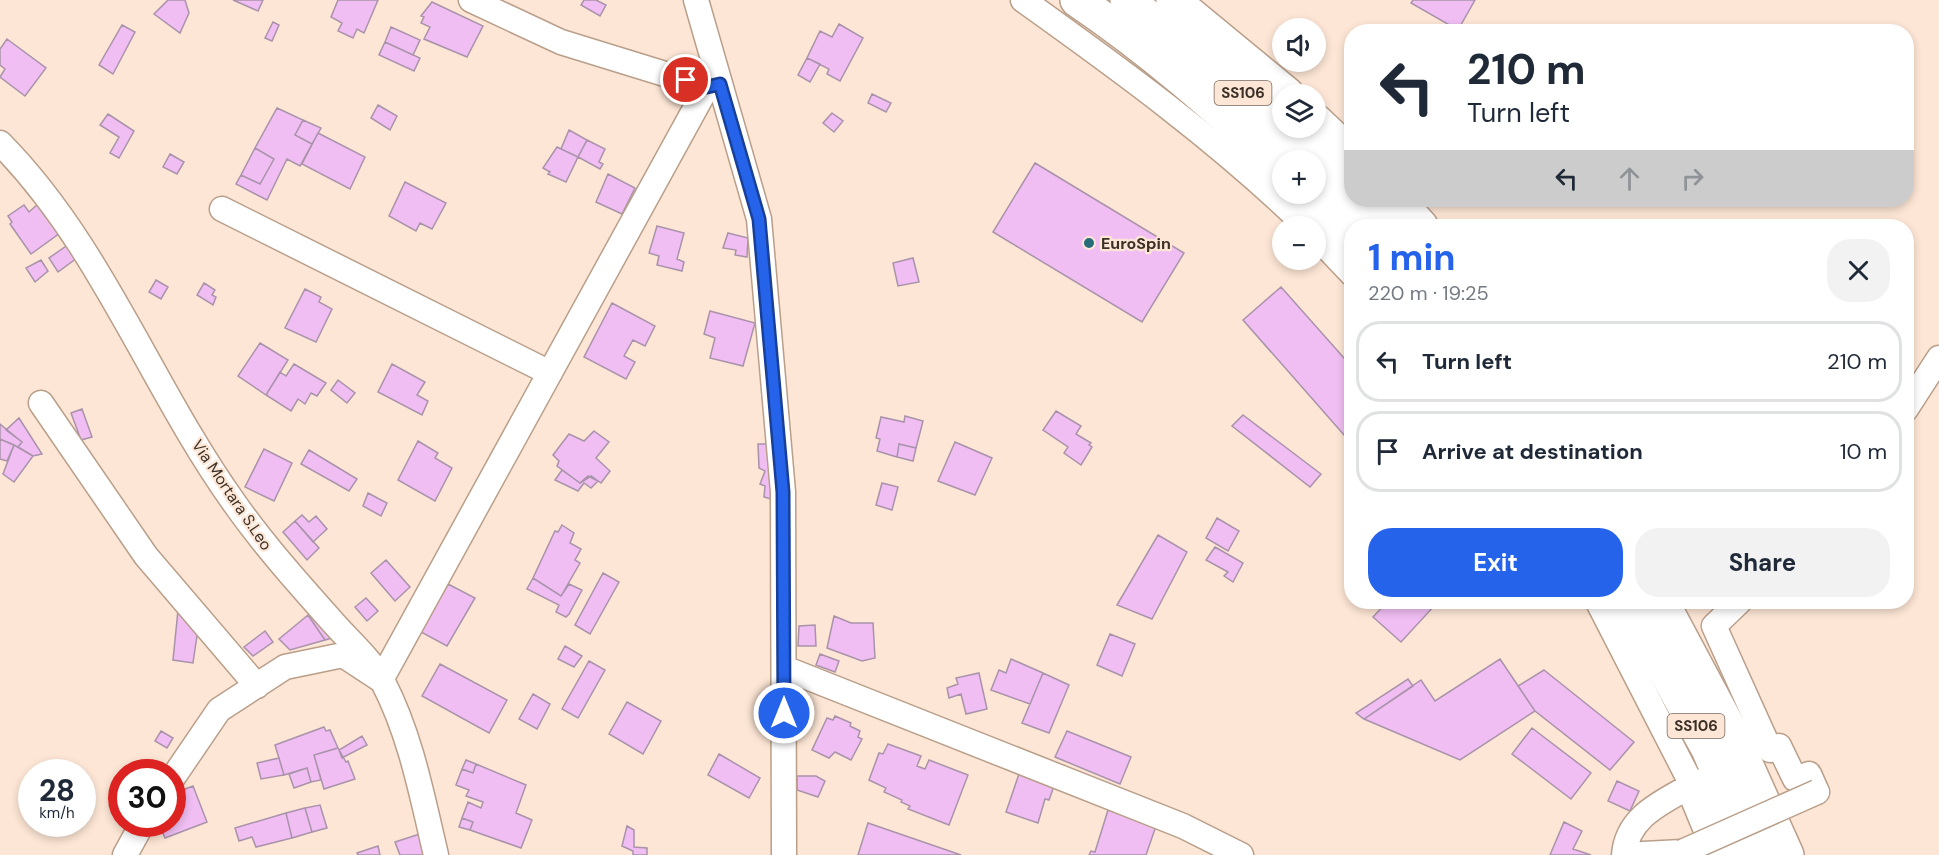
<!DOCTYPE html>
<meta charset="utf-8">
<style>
body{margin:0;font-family:"DM Sans",sans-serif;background:#f2f2f3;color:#1f2937;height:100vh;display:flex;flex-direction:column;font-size:22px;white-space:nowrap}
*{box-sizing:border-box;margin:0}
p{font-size:20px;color:#747a83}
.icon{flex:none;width:33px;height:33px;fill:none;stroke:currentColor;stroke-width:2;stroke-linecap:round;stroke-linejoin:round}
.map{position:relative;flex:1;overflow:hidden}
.drawer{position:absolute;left:1344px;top:219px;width:570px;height:390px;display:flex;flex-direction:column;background:#fff;border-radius:24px;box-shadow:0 3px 9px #0003}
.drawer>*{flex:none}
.banner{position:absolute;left:1344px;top:24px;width:570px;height:183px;border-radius:24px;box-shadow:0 3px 9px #0003;background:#fff;color:#1f2937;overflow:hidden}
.fabs{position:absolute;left:1272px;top:18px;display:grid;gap:12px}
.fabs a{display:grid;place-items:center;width:54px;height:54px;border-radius:50%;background:#fff;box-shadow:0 3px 9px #0003;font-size:30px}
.speed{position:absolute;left:18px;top:759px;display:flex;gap:12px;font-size:30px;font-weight:700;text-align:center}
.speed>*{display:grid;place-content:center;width:78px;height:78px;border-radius:50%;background:#fff;box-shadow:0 3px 9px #0003;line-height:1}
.speed small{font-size:15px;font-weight:400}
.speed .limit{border:9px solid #d22;background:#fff;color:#111}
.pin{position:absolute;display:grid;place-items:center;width:51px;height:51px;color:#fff;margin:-26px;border:3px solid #fff;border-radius:50%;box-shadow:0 2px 6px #0007}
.me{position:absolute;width:66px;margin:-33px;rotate:0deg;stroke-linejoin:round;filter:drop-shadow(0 0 4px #0008)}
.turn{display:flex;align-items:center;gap:21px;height:126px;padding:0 24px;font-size:27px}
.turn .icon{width:78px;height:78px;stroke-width:2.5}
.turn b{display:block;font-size:42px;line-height:51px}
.lanes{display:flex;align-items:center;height:57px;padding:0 24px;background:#0003;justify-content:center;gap:30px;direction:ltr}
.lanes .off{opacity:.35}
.round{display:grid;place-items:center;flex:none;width:63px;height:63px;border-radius:24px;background:#f2f2f3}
.overview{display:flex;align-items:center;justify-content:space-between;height:102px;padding:0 24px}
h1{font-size:36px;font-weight:700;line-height:45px;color:#2563eb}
.cta{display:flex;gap:12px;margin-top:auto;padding:12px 24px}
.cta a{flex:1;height:69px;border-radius:24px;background:#2563eb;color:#fff;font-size:24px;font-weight:700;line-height:69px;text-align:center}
.cta a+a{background:#f2f2f3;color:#1f2937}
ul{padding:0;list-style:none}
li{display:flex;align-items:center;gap:18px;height:81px;margin:0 12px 9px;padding:0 12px;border:3px solid #e0e1e3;border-radius:24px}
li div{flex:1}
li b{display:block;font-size:22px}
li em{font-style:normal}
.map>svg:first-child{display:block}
.building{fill:#f0bef3;stroke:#a993aa;stroke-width:1.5}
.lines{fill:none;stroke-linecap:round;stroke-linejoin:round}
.minor-casing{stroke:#b99f8a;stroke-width:27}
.highway-casing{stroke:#b99f8a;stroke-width:36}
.minor{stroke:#fff;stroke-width:24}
.highway{stroke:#fff;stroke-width:33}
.minor-bridge-casing{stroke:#b99f8a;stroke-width:27;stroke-linecap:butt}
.minor-bridge{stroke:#fff;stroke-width:24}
.route-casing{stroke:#184099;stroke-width:15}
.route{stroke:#2563eb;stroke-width:10}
.poi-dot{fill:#266c7b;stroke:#fde6d5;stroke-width:2}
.labels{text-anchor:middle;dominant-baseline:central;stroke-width:4.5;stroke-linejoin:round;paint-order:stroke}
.shield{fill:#fde6d5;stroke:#74675b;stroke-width:1.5}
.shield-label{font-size:15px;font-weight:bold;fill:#3a3027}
.poi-label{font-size:16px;font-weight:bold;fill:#3a3027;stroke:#fde6d5;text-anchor:start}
.street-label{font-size:16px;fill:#3a3027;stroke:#fde6d5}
</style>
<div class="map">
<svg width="1939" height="855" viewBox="0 0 1939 855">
<rect width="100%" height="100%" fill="#fde6d5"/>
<path class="building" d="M 168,0 L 185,0 L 189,13 L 180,33 L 154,14 Z
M 233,0 L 263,0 L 258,11 Z
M 338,0 L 378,0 L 364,33 L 357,29 L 353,38 L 338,31 L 342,23 L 331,17 Z
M 584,0 L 596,0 L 606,5 L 600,16 L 581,5 Z
M 1413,0 L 1475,0 L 1458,30 L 1411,3 Z
M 432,2 L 483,26 L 467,57 L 424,39 L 430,27 L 421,23 L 424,17 L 421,16 Z
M 273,22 L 279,25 L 272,41 L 265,38 Z
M 839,24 L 863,38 L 840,81 L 827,74 L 829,69 L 807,58 L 820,31 L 832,37 Z
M 122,25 L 135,32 L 113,74 L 99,65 Z
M 391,27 L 420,40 L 413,55 L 385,42 Z
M 7,39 L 46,68 L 25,96 L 0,77 L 5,69 L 0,65 L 0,49 Z
M 385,42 L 420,58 L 414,71 L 379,55 Z
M 807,58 L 820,64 L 810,82 L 798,75 Z
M 872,94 L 891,103 L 886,112 L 868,103 Z
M 378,105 L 397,116 L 390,130 L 371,118 Z
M 277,108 L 303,120 L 295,135 L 312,144 L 300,166 L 287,159 L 267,200 L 236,184 L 241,175 L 260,184 L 274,159 L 255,148 Z
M 832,113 L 843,121 L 834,132 L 823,123 Z
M 108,114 L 134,131 L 119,158 L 110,153 L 119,137 L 100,125 Z
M 303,120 L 321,128 L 312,144 L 295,135 Z
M 569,130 L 587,140 L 578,157 L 561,149 Z
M 318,133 L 365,157 L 350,189 L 302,164 Z
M 587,140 L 605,149 L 599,162 L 603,164 L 600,169 L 578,157 Z
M 557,147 L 578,157 L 566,182 L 548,174 L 550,172 L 543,168 Z
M 255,148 L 274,159 L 260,184 L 241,175 Z
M 170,154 L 184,162 L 177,174 L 163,167 Z
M 1035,163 L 1184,253 L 1142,322 L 993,232 Z
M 608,174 L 635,188 L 622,214 L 596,202 Z
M 405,182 L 446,203 L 432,229 L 420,223 L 416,231 L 389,216 Z
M 39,203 L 60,233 L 31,254 L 10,224 L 12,222 L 8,216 L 24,205 L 29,212 Z
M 657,226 L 684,233 L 677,259 L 684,262 L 682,271 L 657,265 L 659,256 L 649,253 Z
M 728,233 L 748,238 L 747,257 L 735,255 L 736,250 L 723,248 Z
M 72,242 L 81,255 L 58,272 L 49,258 Z
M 913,258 L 919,282 L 898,286 L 893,263 Z
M 41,260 L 48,271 L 35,282 L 26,268 Z
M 156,280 L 168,287 L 161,299 L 149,292 Z
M 204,283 L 215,290 L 212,295 L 216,297 L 213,305 L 197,295 Z
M 1281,287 L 1352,367 L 1352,444 L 1243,320 Z
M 305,289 L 321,297 L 319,302 L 332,309 L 316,342 L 285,328 Z
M 612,303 L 655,326 L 645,346 L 633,340 L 624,356 L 635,362 L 626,379 L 584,357 Z
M 710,311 L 755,323 L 743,366 L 710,358 L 715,338 L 704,334 Z
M 260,343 L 288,360 L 266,395 L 238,376 Z
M 294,364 L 326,383 L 317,396 L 311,393 L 305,404 L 298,399 L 291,411 L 266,395 L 280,372 L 286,376 Z
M 392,364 L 425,382 L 417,395 L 428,401 L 422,415 L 378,392 Z
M 338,380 L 355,393 L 347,403 L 331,390 Z
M 82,409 L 92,437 L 81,440 L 71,413 Z
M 1056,411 L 1081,426 L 1076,434 L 1091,443 L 1089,445 L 1092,447 L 1081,465 L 1064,453 L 1068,447 L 1043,430 Z
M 1243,415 L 1321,474 L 1310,487 L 1232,426 Z
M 905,416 L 923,421 L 916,448 L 899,444 L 897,457 L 877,451 L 880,439 L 876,438 L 881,417 L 904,422 Z
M 19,418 L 42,454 L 33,456 L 18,447 L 22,442 L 6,430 Z
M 0,424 L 22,442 L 18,447 L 0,439 Z
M 594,431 L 609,442 L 596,458 L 610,471 L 601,483 L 591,476 L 580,483 L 557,466 L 559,461 L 553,455 L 569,434 L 584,441 Z
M 0,439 L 14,445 L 7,461 L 0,459 Z
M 418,441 L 438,453 L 435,458 L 452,468 L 435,501 L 398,480 Z
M 955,442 L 992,458 L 975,495 L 938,481 Z
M 758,444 L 776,444 L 778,501 L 764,497 L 765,486 L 760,484 L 765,471 L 759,468 Z
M 899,444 L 916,448 L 913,461 L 897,457 Z
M 14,445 L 33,456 L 14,482 L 3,474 Z
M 264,449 L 292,463 L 274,501 L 245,487 Z
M 309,450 L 357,479 L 349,491 L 301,464 Z
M 562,470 L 580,483 L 588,476 L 598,481 L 591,488 L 584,483 L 578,491 L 555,480 Z
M 882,483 L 898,487 L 892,510 L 876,505 Z
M 368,493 L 387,503 L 381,516 L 363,506 Z
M 302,515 L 309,522 L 316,516 L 327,529 L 313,542 L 295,521 Z
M 1217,518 L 1239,531 L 1228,551 L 1206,538 Z
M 295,521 L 319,548 L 307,560 L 283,532 Z
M 562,525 L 574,533 L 570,543 L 581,549 L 575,560 L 580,563 L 561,596 L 533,578 L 555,531 L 558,532 Z
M 1158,535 L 1187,552 L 1152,619 L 1117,605 Z
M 1215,547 L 1243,563 L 1233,582 L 1224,576 L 1228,572 L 1206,560 Z
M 386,560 L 410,587 L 395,601 L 371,573 Z
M 603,573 L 619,582 L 590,634 L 575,625 Z
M 533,578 L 561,596 L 569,584 L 582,590 L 569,614 L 566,617 L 556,612 L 559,605 L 527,589 Z
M 448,584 L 475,598 L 447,646 L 421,632 Z
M 366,598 L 378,611 L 367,621 L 355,607 Z
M 1387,602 L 1433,602 L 1436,604 L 1401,642 L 1373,617 Z
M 318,606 L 341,635 L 325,640 L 308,615 Z
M 178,610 L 199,622 L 193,663 L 173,660 Z
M 308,615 L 325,640 L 290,650 L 279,639 Z
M 834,616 L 851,623 L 873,623 L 875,658 L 862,661 L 827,648 Z
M 815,625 L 816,646 L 798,646 L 799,626 Z
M 265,631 L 273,642 L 253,656 L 244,647 Z
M 1110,634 L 1135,644 L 1122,676 L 1097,665 Z
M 565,646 L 582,656 L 574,667 L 558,659 Z
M 820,654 L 839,661 L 835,672 L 816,665 Z
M 1011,659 L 1043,673 L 1030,704 L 991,690 L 999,670 L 1006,673 Z
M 1500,659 L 1535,711 L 1460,760 L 1364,719 L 1421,680 L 1435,701 Z
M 589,661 L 605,670 L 578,718 L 562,709 Z
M 440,664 L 507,700 L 489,733 L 422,696 Z
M 1544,670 L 1634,742 L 1610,770 L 1535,711 L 1518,686 Z
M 979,673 L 987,709 L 966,714 L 961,694 L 949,698 L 947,688 L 958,684 L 956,678 Z
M 1043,673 L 1069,685 L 1049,733 L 1022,723 Z
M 1408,679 L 1413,686 L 1364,719 L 1356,713 Z
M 533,694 L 550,704 L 537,729 L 519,719 Z
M 627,702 L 661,721 L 643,754 L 609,734 Z
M 835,716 L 851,723 L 850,726 L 860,731 L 858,737 L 862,739 L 851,760 L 835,752 L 829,758 L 812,750 L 827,718 L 833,720 Z
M 324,727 L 326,731 L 330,730 L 338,748 L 314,755 L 321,780 L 311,782 L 307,768 L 284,775 L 275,745 Z
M 1532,728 L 1591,773 L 1571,799 L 1512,754 Z
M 161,731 L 173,738 L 167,748 L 155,741 Z
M 1067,731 L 1131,757 L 1120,784 L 1055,757 Z
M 362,736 L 367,745 L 342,758 L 339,750 Z
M 888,744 L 921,756 L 917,766 L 925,769 L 929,760 L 968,775 L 949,825 L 908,809 L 910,806 L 901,802 L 902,800 L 884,792 L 886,788 L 869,780 L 879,753 L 883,754 Z
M 338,748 L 346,762 L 348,761 L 355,779 L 324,789 L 314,755 Z
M 719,754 L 760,778 L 749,798 L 708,775 Z
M 279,758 L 284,775 L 261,779 L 257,763 Z
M 466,760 L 476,764 L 473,773 L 462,769 Z
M 476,764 L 526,785 L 516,813 L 532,820 L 521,848 L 470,830 L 473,822 L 462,818 L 468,802 L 481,808 L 483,802 L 466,796 L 469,790 L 456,785 L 462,769 L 473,773 Z
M 307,768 L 311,782 L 294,788 L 289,774 Z
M 1019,774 L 1054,786 L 1049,800 L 1045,799 L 1038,823 L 1006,812 Z
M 797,776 L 816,776 L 825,781 L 818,797 L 797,790 Z
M 1617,781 L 1639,791 L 1630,811 L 1608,801 Z
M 193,786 L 207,822 L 165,838 L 159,824 L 172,824 L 172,805 L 179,803 L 175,793 Z
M 320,805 L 327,828 L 312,832 L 305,808 Z
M 305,808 L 312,832 L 292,838 L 286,813 Z
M 1108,810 L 1156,826 L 1146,855 L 1089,855 L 1091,851 L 1095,852 Z
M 286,813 L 292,838 L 256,847 L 252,837 L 239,841 L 235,828 Z
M 462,818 L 473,822 L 470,830 L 459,827 Z
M 1564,822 L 1582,831 L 1573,849 L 1591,855 L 1550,855 Z
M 868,823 L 961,855 L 858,855 Z
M 627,826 L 634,830 L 634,847 L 647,848 L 647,855 L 633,855 L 633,851 L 622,846 Z
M 426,832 L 433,855 L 400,855 L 395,842 Z
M 378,846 L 380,855 L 358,855 L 357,853 Z"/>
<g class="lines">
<defs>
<path id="minor" d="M 471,0 L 561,42 L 707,87
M 696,0 L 759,219 L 783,492 L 784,855
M 1023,0 C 1121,70 1220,142 1306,226
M 0,143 C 102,246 151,387 235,504 C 264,545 297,582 330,619 C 347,639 371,659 383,682 C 411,736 422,796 436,855
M 222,209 L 550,373
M 1316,236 L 1352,274
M 41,403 L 146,556 L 257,686
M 1906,409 L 1939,358
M 1598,602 L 1692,785 C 1663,802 1627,816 1624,855
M 1739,602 L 1714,626 L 1770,750 L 1779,746 L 1795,779 L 1809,774 L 1817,792
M 784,668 L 1183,826 L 1241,855
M 172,779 L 219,710 L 285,667 L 343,655 L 381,680 L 707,87 L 720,84
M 125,855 L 142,824
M 1624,855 L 1682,852"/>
<path id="highway" d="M 1077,0 C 1151,50 1217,108 1282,168
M 1127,0 L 1221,74 L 1352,194
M 1173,0 L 1287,94
M 1316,121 L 1352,155
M 1310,194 L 1352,234
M 1357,200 L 1384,226
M 1397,200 L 1421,226
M 1627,602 L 1708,749 L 1754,855
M 1662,602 L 1733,735 L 1787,855
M 1692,785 L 1721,855"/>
</defs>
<use href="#minor" class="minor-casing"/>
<use href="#highway" class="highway-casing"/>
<use href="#minor" class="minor"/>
<use href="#highway" class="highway"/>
<defs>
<path id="minor-bridge" d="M 1682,852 L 1817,792"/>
</defs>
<use href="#minor-bridge" class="minor-bridge-casing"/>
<use href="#minor-bridge" class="minor-bridge"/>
</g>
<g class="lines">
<defs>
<path id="route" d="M 686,80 L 707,87 L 720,84 L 759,219 L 783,492 L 784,713"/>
</defs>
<use href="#route" class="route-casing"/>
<use href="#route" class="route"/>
</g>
<circle class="poi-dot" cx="1089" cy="243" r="6"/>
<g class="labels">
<g class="shield">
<rect x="1214.5" y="81" width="57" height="24" rx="4.5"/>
<rect x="1667.5" y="714" width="57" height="24" rx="4.5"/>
</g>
<g class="shield-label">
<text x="1243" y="93">SS106</text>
<text x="1696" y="726">SS106</text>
</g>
<g class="poi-label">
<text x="1101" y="243">EuroSpin</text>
</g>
<g class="street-label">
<text transform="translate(232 495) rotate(56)">Via Mortara S.Leo</text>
</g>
</g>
</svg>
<div class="fabs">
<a><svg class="icon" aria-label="sound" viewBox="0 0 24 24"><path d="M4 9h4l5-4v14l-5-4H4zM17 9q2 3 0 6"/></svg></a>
<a><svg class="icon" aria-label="layers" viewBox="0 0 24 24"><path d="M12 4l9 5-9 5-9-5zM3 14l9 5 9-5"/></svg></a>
<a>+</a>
<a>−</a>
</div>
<div class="speed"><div>28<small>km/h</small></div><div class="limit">30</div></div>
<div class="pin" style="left:686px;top:80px;background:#d93025"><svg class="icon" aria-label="arrive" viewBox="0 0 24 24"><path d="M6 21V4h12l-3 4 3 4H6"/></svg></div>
<svg class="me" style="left:784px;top:713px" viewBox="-20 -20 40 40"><circle r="17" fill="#2563eb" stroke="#fff" stroke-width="3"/><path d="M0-11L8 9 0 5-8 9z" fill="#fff"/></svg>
<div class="banner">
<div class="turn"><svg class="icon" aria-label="left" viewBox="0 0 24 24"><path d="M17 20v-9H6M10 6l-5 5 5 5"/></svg><div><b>210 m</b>Turn left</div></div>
<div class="lanes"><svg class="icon" aria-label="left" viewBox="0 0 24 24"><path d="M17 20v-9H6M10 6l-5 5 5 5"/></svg><svg class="icon off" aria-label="ahead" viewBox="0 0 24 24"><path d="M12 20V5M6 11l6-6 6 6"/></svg><svg class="icon off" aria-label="right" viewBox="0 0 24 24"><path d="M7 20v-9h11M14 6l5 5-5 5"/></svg></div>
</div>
<section class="drawer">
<div class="overview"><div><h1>1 min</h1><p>220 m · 19:25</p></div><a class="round"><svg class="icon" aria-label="close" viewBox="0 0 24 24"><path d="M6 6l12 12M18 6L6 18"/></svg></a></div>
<ul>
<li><svg class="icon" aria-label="left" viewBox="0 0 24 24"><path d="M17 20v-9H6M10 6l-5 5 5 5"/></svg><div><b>Turn left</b></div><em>210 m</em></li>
<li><svg class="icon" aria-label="arrive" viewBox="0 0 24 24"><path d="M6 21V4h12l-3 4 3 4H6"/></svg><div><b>Arrive at destination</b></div><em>10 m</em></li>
</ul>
<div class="cta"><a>Exit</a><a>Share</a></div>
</section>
</div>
